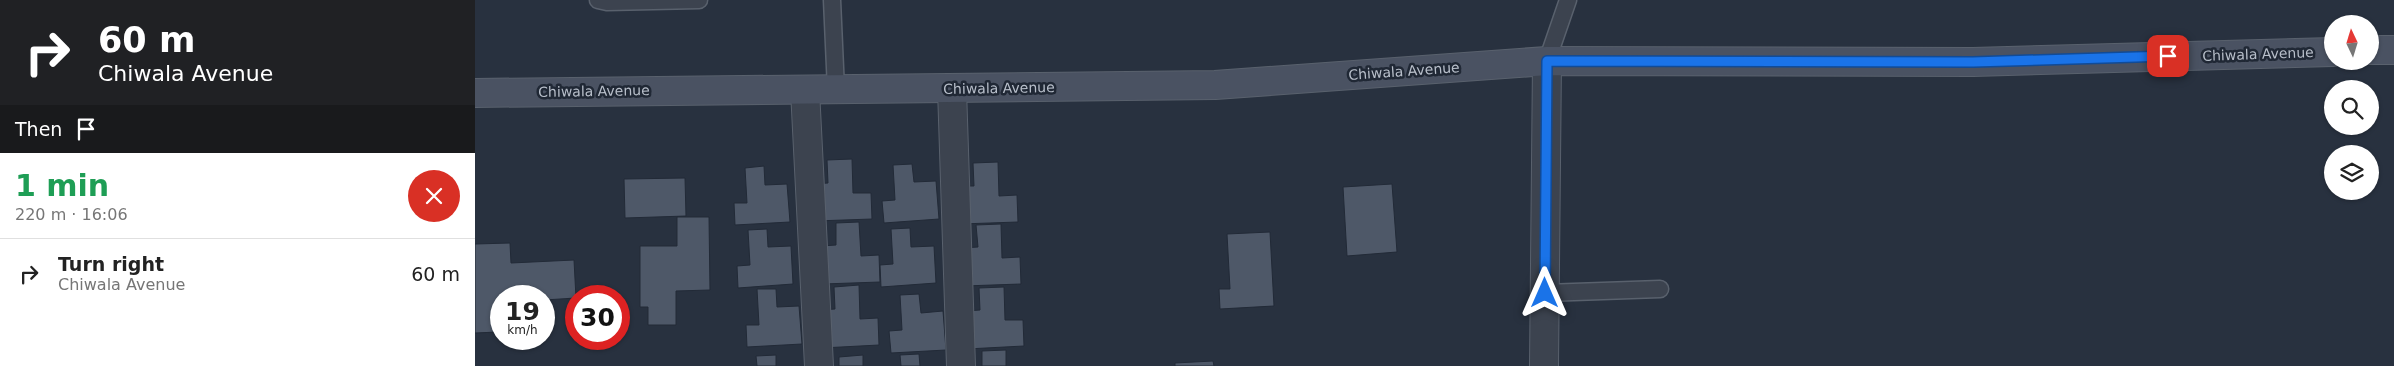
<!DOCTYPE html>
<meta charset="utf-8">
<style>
body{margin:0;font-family:"DejaVu Sans",sans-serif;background:#f2f2f2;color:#222;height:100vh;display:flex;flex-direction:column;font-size:19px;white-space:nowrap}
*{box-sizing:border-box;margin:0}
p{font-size:16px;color:#767676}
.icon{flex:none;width:28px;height:28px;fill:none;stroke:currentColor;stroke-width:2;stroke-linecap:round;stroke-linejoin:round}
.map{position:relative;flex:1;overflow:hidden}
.panel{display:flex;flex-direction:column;background:#fff;width:475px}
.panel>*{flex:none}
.banner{background:#202124;color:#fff;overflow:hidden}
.needle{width:32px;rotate:356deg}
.controls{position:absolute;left:1849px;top:15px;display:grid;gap:10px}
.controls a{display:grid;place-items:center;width:55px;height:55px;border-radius:50%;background:#fff;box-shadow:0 1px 4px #0004;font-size:25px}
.speed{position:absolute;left:15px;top:285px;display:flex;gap:10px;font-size:25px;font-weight:700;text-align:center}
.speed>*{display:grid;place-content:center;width:65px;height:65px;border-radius:50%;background:#fff;box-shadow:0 1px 4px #0004;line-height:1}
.speed small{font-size:12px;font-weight:400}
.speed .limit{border:8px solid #d22;background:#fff;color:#111}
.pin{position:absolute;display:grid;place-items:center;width:42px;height:42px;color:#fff;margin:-21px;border-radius:10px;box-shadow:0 2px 8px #0006}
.me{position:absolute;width:55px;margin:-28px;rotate:0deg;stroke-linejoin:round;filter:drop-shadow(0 0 4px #0008)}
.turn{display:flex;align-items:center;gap:18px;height:105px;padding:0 15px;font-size:22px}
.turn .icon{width:65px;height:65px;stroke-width:2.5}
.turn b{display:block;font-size:35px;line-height:42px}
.then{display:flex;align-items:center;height:48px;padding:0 15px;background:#0003;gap:10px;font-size:19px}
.round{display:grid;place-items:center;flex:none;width:52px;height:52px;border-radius:26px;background:#f2f2f2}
.headline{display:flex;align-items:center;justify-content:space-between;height:85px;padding:0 15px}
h1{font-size:30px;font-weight:700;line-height:38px;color:#1e9e55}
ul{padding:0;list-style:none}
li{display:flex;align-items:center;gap:15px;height:70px;padding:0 15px;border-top:1px solid #e0e0e0}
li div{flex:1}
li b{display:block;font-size:19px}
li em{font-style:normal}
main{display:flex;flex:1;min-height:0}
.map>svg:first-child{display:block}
.building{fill:#4e5868;stroke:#222a37}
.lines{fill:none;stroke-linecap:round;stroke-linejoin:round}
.lane-casing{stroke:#59616d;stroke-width:19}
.street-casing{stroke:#59616d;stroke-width:30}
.secondary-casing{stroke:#59616d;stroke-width:30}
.lane{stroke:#3c434f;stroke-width:16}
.street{stroke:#3c434f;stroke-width:28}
.secondary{stroke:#4a5262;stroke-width:28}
.route-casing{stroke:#114b97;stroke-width:12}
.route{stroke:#1a73e8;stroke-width:9}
.labels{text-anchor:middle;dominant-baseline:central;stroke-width:5;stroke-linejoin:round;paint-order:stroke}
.street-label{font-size:14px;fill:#b8bfca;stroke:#202835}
</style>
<main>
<section class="panel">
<div class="banner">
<div class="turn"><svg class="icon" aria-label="right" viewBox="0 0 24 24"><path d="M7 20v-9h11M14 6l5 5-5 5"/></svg><div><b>60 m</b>Chiwala Avenue</div></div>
<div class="then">Then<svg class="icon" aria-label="arrive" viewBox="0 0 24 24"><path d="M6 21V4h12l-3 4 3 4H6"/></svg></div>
</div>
<div class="headline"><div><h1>1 min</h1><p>220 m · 16:06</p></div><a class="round" style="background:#d93025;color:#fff"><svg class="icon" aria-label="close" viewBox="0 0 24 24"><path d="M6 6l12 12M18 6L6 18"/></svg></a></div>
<ul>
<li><svg class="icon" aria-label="right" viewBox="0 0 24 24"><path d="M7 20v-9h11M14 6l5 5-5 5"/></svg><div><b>Turn right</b><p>Chiwala Avenue</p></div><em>60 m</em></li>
</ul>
</section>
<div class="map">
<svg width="1919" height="366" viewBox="0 0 1919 366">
<rect width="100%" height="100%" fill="#28313f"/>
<path class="building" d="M 377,159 L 378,193 L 396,193 L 397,219 L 340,221 L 338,184 L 353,183 L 352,160 Z
M 523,162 L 524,196 L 542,195 L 543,222 L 486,224 L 484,186 L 499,186 L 498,163 Z
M 437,164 L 439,182 L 461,181 L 464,219 L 409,223 L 407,201 L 420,200 L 418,165 Z
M 289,166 L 290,185 L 312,184 L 315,222 L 260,225 L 259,203 L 272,203 L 270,168 Z
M 210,178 L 211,216 L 150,218 L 149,179 Z
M 917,184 L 922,252 L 872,256 L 868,187 Z
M 202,217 L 234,217 L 235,290 L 201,291 L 201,325 L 173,325 L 173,307 L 165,307 L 165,246 L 202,246 Z
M 384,222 L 386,256 L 404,255 L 405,282 L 348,284 L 346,246 L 361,245 L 361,223 Z
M 526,224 L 527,258 L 545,257 L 546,284 L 489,286 L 487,248 L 503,247 L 501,225 Z
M 435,228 L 436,247 L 459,246 L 461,283 L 406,287 L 405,265 L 418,264 L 416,229 Z
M 292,229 L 293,247 L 316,246 L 318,284 L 263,288 L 262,266 L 275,265 L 273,230 Z
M 795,232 L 799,306 L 745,309 L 744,289 L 755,289 L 752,234 Z
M 35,243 L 36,263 L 99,260 L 101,298 L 69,300 L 69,296 L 26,296 L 26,315 L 22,315 L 23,332 L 0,333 L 0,244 Z
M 384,285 L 385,319 L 403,318 L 404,345 L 347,348 L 345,310 L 360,309 L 359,287 Z
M 529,287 L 530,320 L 548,320 L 549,346 L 492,349 L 491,311 L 505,310 L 504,288 Z
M 282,289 L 301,289 L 302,307 L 324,306 L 327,344 L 272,347 L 271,325 L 284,325 Z
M 444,294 L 446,313 L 468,311 L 471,350 L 416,353 L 414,331 L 427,330 L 425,295 Z
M 531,350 L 531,366 L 507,366 L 507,351 Z
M 444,354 L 445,366 L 426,366 L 425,355 Z
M 301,355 L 301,366 L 282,366 L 281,356 Z
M 388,355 L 388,366 L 364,366 L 364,357 Z
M 738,361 L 739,366 L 700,366 L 700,363 Z"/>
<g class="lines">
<defs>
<path id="lane" d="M 123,0 L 132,2 L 224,0
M 357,0 L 361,90
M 1072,61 L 1093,0
M 1070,293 L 1185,289"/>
<path id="street" d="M 477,89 L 486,366
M 330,90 L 344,366
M 1069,366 L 1072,61"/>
<path id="secondary" d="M 1895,50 L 1919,50
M 0,93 L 740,85 L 1072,61 L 1498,62 L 1858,52"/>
</defs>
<use href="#lane" class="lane-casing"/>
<use href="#street" class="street-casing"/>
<use href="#secondary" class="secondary-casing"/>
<use href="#lane" class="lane"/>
<use href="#street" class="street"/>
<use href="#secondary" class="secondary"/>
</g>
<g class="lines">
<defs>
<path id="route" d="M 1070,293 L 1072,61 L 1498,62 L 1693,56"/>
</defs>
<use href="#route" class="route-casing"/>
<use href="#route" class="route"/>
</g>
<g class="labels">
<g class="street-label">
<text transform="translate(1783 54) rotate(-2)">Chiwala Avenue</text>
<text transform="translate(929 71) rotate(-4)">Chiwala Avenue</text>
<text transform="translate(524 88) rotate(-1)">Chiwala Avenue</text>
<text transform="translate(119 91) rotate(-1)">Chiwala Avenue</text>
</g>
</g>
</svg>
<div class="controls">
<a><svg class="needle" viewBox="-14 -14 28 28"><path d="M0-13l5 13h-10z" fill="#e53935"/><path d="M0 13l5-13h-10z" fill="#767676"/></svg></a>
<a><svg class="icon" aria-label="search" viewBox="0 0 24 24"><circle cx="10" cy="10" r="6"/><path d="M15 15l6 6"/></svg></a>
<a><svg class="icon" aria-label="layers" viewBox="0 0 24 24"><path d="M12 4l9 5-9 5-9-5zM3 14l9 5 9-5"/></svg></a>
</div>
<div class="speed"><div>19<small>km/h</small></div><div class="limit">30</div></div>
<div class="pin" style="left:1693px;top:56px;background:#d93025"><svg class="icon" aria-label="arrive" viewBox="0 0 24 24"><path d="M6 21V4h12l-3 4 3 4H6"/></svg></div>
<svg class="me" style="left:1070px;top:293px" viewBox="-20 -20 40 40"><path d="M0-17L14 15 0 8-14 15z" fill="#1a73e8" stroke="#fff" stroke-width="4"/></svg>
</div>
</main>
